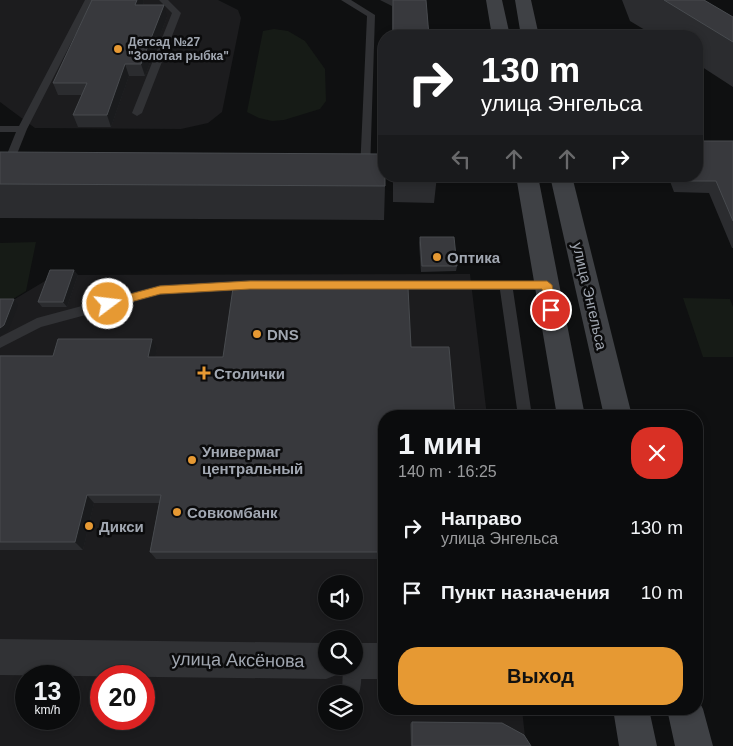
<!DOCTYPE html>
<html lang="ru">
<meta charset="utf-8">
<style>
body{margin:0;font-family:Arial,sans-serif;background:#191a1b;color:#f1f3f6;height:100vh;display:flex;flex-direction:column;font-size:19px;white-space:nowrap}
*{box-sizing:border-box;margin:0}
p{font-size:16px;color:#9a9b9d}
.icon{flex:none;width:28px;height:28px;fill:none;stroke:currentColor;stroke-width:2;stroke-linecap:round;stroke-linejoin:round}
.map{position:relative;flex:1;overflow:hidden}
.side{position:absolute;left:378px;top:410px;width:325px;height:305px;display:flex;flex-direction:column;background:#0b0c0d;border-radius:20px;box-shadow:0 2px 8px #0003,0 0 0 1px #2b2c2e}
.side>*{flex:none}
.hud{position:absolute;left:378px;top:30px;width:325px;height:152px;border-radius:20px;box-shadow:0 2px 8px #0003,0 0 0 1px #2b2c2e;background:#202124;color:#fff;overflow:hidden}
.tools{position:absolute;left:318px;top:575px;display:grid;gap:10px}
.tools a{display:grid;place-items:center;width:45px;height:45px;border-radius:50%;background:#0b0c0d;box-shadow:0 2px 8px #0003,0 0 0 1px #2b2c2e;font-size:25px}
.speed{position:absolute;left:15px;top:665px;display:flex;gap:10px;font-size:25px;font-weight:700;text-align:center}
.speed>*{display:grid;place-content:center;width:65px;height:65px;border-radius:50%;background:#0b0c0d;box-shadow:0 2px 8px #0003,0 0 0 1px #2b2c2e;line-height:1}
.speed small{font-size:12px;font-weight:400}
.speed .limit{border:8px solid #d22;background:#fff;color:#111}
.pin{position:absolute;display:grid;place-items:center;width:42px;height:42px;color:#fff;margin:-21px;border:2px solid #fff;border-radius:50%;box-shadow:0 1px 5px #0007}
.me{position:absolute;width:55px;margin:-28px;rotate:75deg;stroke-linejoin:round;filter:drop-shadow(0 0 4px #0008)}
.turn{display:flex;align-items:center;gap:18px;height:105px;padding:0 20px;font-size:22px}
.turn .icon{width:65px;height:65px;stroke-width:2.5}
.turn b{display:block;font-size:35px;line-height:42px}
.lanes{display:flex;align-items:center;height:48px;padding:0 20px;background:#0003;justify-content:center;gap:25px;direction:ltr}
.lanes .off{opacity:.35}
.round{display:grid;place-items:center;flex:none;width:52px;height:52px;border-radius:20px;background:#191a1b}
.summary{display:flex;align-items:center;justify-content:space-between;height:85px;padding:0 20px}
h1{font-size:30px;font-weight:800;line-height:38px}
.primary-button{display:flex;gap:10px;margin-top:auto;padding:10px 20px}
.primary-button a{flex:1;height:58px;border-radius:20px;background:#e69933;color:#111;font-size:20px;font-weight:800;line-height:58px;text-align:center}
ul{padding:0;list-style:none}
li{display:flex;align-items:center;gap:15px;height:65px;padding:0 20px}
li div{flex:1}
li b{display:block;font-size:19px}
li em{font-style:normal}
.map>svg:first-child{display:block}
.built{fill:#1c1c1e;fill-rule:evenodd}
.green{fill:#161b16}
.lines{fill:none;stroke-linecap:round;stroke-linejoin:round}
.service{fill:#313235;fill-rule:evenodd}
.tertiary{fill:#313235;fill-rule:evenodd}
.secondary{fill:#3f4145;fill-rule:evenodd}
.wall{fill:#2b2c2f}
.shaded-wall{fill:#1a1b1d}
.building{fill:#38393d;stroke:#484b4f}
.route{fill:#e69933;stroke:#966321}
.poi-dot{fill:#e69933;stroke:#0b0b0c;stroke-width:2}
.labels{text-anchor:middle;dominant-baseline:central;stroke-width:5;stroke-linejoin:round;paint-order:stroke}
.far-poi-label{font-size:12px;font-weight:bold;fill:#a1a7b1;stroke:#0b0b0c;text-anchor:start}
.poi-label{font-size:15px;font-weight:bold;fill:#a1a7b1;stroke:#0b0b0c;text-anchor:start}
.street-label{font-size:15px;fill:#a1a7b1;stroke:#0b0b0c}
.near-street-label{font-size:18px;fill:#a1a7b1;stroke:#0b0b0c}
</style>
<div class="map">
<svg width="733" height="746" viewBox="0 0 733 746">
<rect width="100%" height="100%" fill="#0f1011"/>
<path class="built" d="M 0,0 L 218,0 L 238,10 L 241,18 L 222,112 L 208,123 L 181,129 L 35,128 L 0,102 Z
M 470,274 L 487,416 L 384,416 L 384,709 L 522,709 L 526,746 L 0,746 L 0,308 L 55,275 ZM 326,584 L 354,584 L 354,611 L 326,611 ZM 326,639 L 354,639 L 354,666 L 326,666 ZM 26,676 L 69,676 L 69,719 L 26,719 ZM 101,676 L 144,676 L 144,719 L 101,719 ZM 326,694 L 354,694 L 354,721 L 326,721 Z"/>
<path class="green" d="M 274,29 L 288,31 L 305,41 L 325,69 L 326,101 L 320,109 L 284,120 L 272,121 L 259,118 L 247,112 L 263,31 Z
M 36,242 L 26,291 L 0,307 L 0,243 Z
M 683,298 L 730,299 L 733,307 L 733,357 L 703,357 Z"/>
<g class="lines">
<path class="service" d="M 85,0 L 93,0 L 27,129 L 11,169 L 10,172 L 2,172 L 1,169 L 16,132 L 0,132 L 0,126 L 19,126 Z
M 159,0 L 168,0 L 181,13 L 142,113 L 137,116 L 132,113 L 172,13 Z
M 341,0 L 351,0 L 375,15 L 370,171 L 365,175 L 360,171 L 367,16 Z
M 250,280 L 551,282 L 553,285 L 547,290 L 513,290 L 532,416 L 518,416 L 500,290 L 250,290 L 160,295 L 41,327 L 0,348 L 0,337 L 37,318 L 160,285 Z
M 354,658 L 358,660 C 363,671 362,688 357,699 L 354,701 L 354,694 L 342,693 L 343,666 L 354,666 Z"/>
<path class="tertiary" d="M 0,639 L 326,643 L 326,666 L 354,666 L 354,643 L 384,643 L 384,679 L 354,679 L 341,674 L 340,670 L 339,674 L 326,679 L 0,675 Z"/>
<path class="secondary" d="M 486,0 L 502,0 L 510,36 L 492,36 Z
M 515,0 L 531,0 L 539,36 L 521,36 Z
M 516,176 L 538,176 L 585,416 L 557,416 Z
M 550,176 L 572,176 L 632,416 L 604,416 Z
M 696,695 L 703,709 L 713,746 L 675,746 L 667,709 L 696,709 Z
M 613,709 L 649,709 L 657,746 L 619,746 Z"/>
</g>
<path class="wall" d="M 92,0 L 143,0 L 144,2 L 143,5 L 167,17 L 145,76 L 129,76 L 111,127 L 78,127 L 73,115 L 82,95 L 58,95 L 53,83 Z
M 380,0 L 426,0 L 429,36 L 392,36 L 392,6 Z
M 622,0 L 704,0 L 733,17 L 733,87 L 696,63 L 696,36 L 655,36 L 630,21 Z
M 733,141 L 733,248 L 732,248 L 709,193 L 674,192 L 668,176 L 696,176 Z
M 0,152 L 385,186 L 384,220 L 0,218 Z
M 393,176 L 437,176 L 434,203 L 393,202 Z
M 420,237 L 457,266 L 456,271 L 421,272 L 419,243 Z
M 78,275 L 67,307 L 42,307 L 38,302 Z
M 157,349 L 155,357 L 384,416 L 384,559 L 156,559 L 150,552 L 159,503 L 94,503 L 83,550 L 0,550 L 0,355 L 53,356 Z
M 412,722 L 531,746 L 411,746 L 410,724 Z"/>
<path class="shaded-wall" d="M 137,0 L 143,0 L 144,2 L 138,17 L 135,5 Z
M 164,5 L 167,17 L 145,76 L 141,64 Z
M 125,64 L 129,76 L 111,127 L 107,115 Z
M 74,270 L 78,275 L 67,307 L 63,302 Z
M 14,299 L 18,305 L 8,331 L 0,336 L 0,328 Z
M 152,339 L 157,349 L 153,368 L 148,357 Z
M 87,495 L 94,503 L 83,550 L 75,542 Z"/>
<path class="building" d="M 92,0 L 137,0 L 135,5 L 164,5 L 141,64 L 125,64 L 107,115 L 73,115 L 87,83 L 53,83 Z
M 393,0 L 426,0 L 429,36 L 393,36 Z
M 664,0 L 704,0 L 733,17 L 733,42 Z
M 696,141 L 733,141 L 733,221 L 716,181 L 680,181 L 678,176 L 696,176 Z
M 0,152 L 384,154 L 384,176 L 385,176 L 385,186 L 0,184 Z
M 420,237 L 454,237 L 457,266 L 422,266 Z
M 50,270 L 74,270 L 63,302 L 38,302 Z
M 233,288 L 408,288 L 411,347 L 449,347 L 455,416 L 384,416 L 384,552 L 150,552 L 161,495 L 87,495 L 75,542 L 0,542 L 0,356 L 53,356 L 58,339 L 152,339 L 148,357 L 223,357 Z
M 0,299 L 14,299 L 4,325 L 0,328 Z
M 412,722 L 502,723 L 524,735 L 531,746 L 412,746 Z"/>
<path class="route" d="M 250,281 L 547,281 L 552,285 L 557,310 L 551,315 L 548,313 L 542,289 L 250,289 L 160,294 L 108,308 L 102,304 L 108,300 L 160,286 Z"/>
<g class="poi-dot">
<circle cx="118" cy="49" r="5"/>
<circle cx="437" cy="257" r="5"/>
<circle cx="257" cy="334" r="5"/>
<path d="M201.5 365.5h5v5h5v5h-5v5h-5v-5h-5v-5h5z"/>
<circle cx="192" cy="460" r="5"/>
<circle cx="177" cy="512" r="5"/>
<circle cx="89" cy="526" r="5"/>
</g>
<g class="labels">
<g class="far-poi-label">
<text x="128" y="42">Детсад №27<tspan x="128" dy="14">"Золотая рыбка"</tspan></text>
</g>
<g class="poi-label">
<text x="447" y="257">Оптика</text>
<text x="267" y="334">DNS</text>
<text x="214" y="373">Столички</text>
<text x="202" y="451">Универмаг<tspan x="202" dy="17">центральный</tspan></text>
<text x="187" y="512">Совкомбанк</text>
<text x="99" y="526">Дикси</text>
</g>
<g class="street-label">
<text transform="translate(590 296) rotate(77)">улица Энгельса</text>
</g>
<g class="near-street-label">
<text transform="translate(238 660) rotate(1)">улица Аксёнова</text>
</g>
</g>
</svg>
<div class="tools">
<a><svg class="icon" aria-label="sound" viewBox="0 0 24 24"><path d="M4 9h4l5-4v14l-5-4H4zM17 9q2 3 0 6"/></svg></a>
<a><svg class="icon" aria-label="search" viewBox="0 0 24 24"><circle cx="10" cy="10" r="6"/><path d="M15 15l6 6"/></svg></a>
<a><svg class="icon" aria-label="layers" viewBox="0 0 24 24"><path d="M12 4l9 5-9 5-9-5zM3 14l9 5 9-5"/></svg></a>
</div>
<div class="speed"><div>13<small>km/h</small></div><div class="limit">20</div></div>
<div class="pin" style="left:551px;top:310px;background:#d93025"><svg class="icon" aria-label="arrive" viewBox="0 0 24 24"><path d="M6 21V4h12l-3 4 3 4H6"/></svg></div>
<svg class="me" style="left:108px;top:304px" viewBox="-20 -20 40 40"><circle r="17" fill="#e69933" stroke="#fff" stroke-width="3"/><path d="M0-11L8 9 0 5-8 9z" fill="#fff"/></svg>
<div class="hud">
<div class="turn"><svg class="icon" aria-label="right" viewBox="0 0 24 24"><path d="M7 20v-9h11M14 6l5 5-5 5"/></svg><div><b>130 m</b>улица Энгельса</div></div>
<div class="lanes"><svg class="icon off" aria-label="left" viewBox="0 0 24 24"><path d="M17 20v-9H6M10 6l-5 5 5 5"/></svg><svg class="icon off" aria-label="ahead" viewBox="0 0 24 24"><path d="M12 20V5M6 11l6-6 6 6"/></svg><svg class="icon off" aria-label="ahead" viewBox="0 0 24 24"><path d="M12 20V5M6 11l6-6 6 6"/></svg><svg class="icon" aria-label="right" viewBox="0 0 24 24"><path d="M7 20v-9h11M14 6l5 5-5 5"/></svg></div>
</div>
<section class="side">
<div class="summary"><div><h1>1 мин</h1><p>140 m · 16:25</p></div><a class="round" style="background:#d93025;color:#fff"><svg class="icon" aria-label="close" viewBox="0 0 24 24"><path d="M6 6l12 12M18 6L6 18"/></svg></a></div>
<ul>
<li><svg class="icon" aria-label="right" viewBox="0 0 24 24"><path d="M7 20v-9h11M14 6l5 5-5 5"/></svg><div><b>Направо</b><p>улица Энгельса</p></div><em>130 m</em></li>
<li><svg class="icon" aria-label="arrive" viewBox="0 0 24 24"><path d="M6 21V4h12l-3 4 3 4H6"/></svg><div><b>Пункт назначения</b></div><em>10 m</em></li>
</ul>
<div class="primary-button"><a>Выход</a></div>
</section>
</div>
